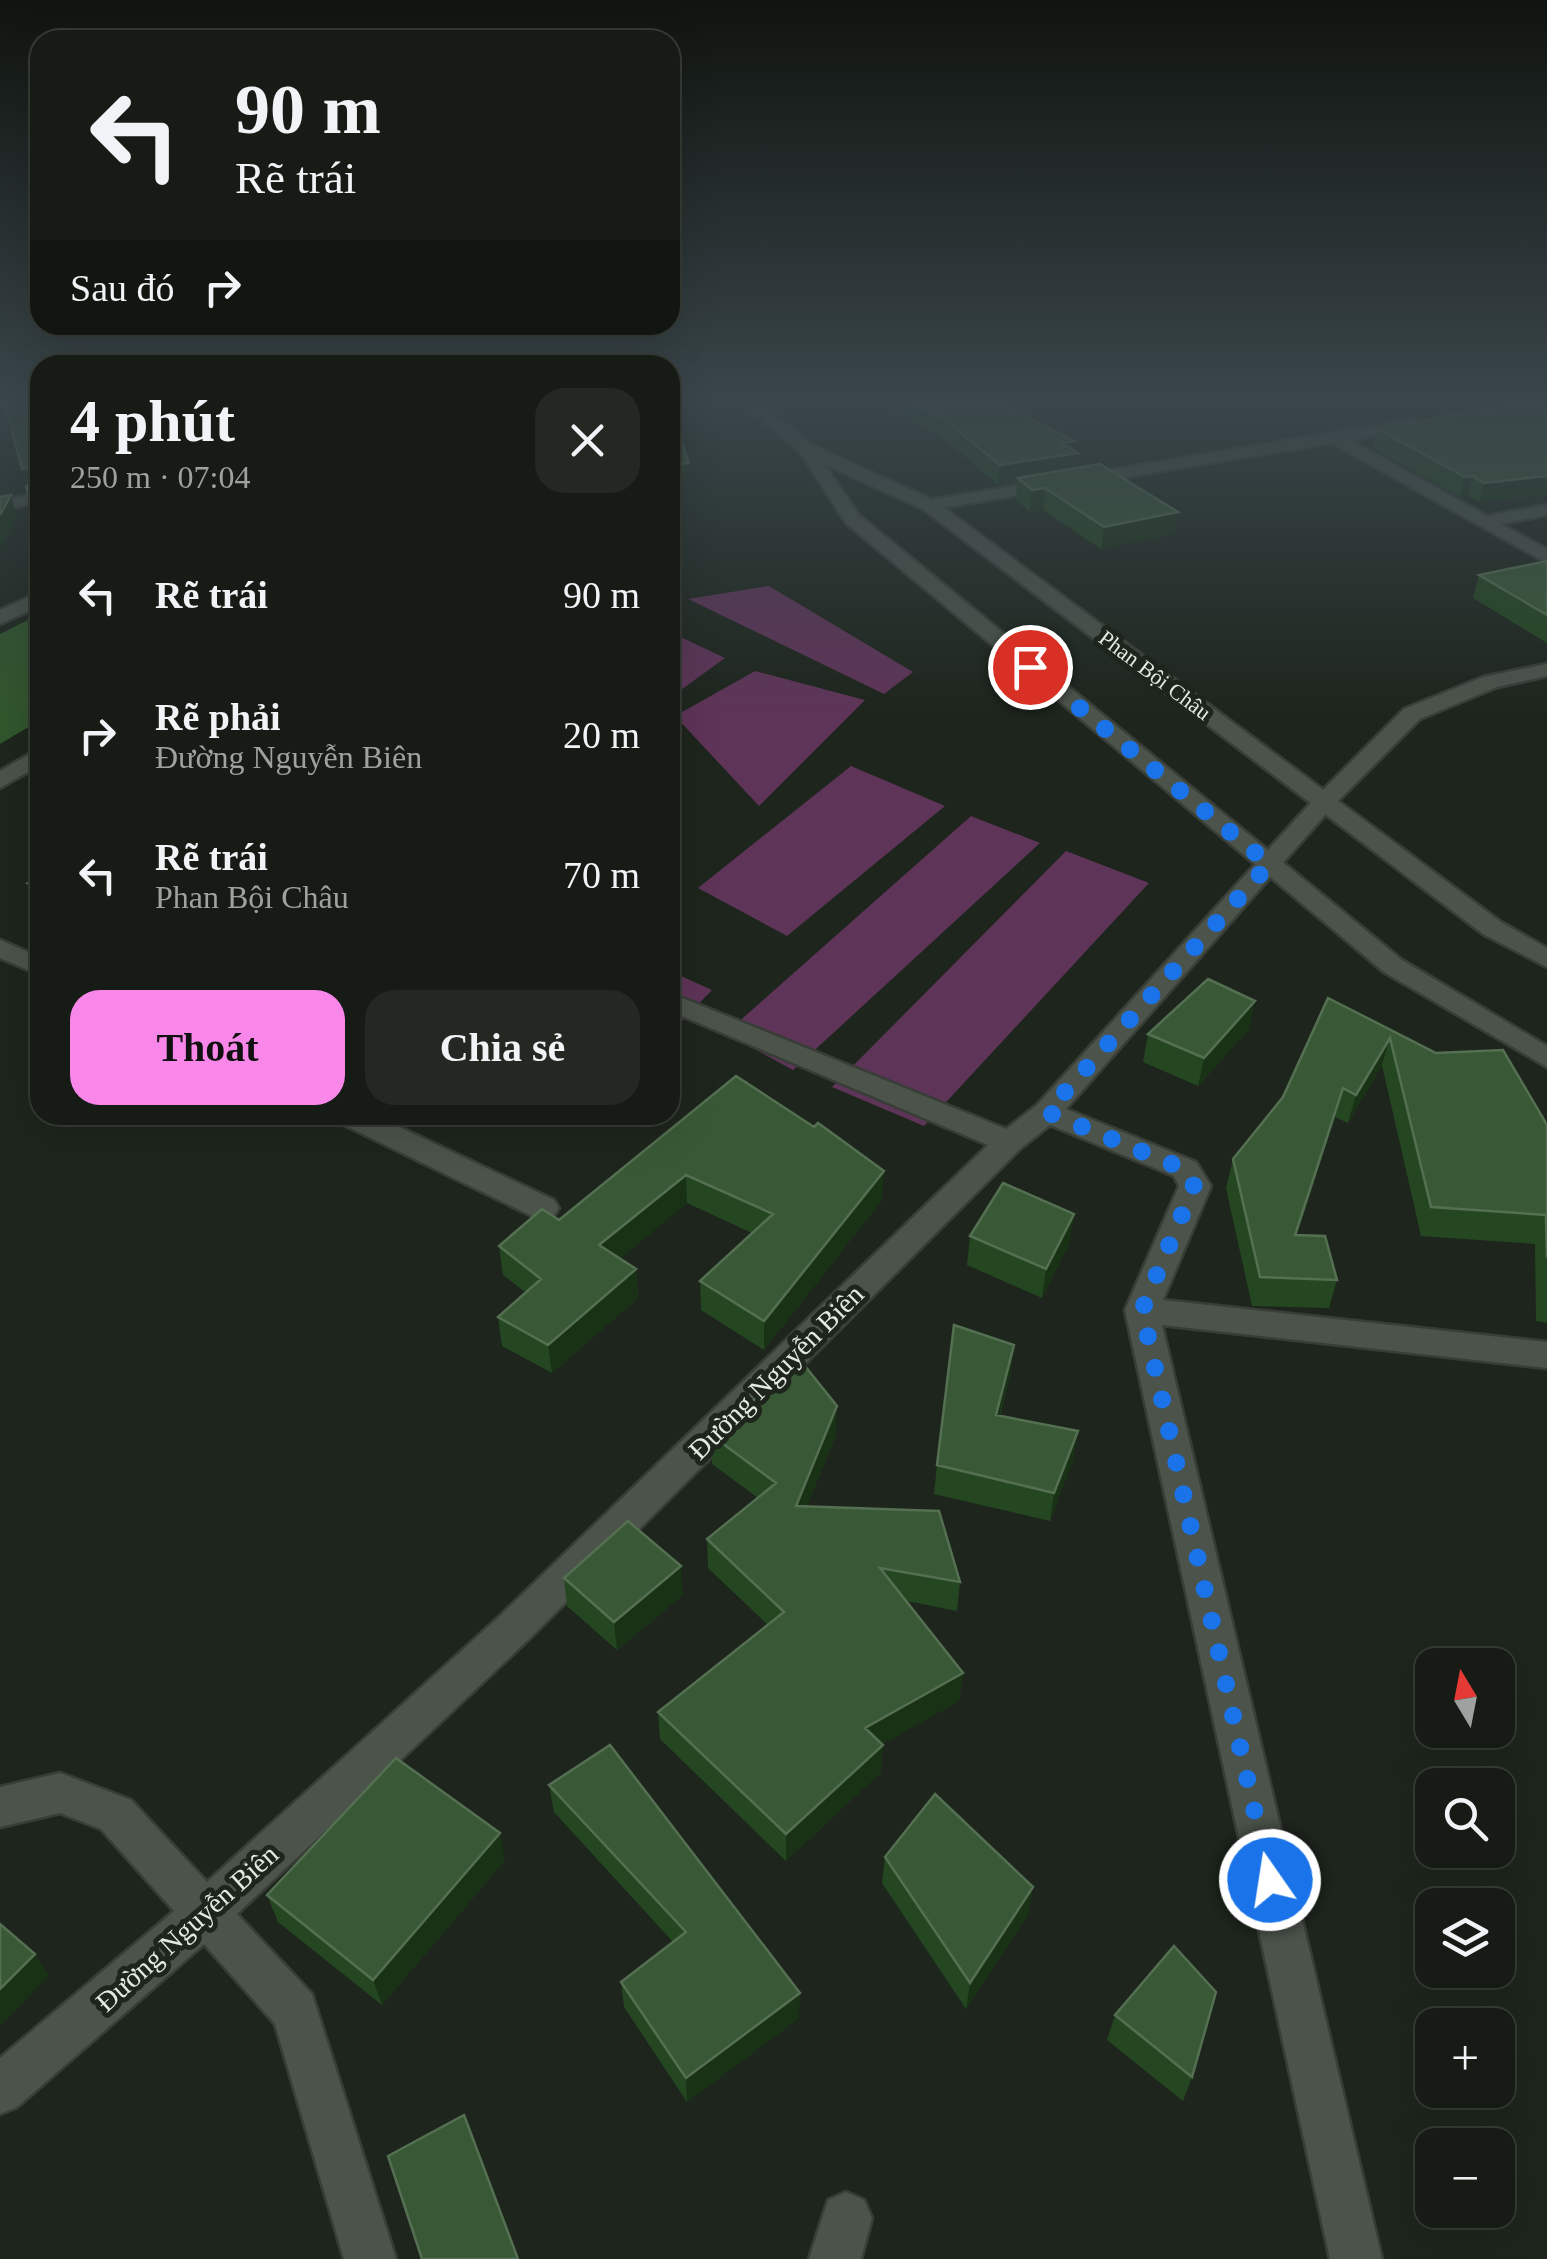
<!DOCTYPE html>
<html lang="vi">
<meta charset="utf-8">
<style>
body{margin:0;font-family:Georgia,serif;background:#232922;color:#f1f3f6;height:100vh;display:flex;flex-direction:column;font-size:38px;white-space:nowrap}
*{box-sizing:border-box;margin:0}
p{font-size:32px;color:#9ea1a0}
.icon{flex:none;width:55px;height:55px;fill:none;stroke:currentColor;stroke-width:2;stroke-linecap:round;stroke-linejoin:round}
.map{position:relative;flex:1;overflow:hidden}
.sheet{position:absolute;left:30px;top:355px;width:650px;height:770px;display:flex;flex-direction:column;background:#161c15;border-radius:30px;box-shadow:0 10px 40px #0002,0 0 0 2px #353a34}
.sheet>*{flex:none}
.banner{position:absolute;left:30px;top:30px;width:650px;height:305px;border-radius:30px;box-shadow:0 10px 40px #0002,0 0 0 2px #353a34;background:#161c15;color:#f1f3f6;overflow:hidden}
.needle{width:65px;rotate:350deg}
.controls{position:absolute;left:1415px;top:1648px;display:grid;gap:20px}
.controls a{display:grid;place-items:center;width:100px;height:100px;border-radius:20px;background:#161c15;box-shadow:0 10px 40px #0002,0 0 0 2px #353a34;font-size:50px}
.pin{position:absolute;display:grid;place-items:center;width:85px;height:85px;color:#fff;margin:-42px;border:5px solid #fff;border-radius:50%;box-shadow:0 2px 10px #0007}
.me{position:absolute;width:110px;margin:-55px;rotate:347deg;stroke-linejoin:round;filter:drop-shadow(0 0 8px #0008)}
.turn{display:flex;align-items:center;gap:35px;height:210px;padding:0 40px;font-size:45px}
.turn .icon{width:130px;height:130px;stroke-width:2.5}
.turn b{display:block;font-size:70px;line-height:85px}
.then{display:flex;align-items:center;height:95px;padding:0 40px;background:#0003;gap:20px;font-size:38px}
.round{display:grid;place-items:center;flex:none;width:105px;height:105px;border-radius:30px;background:#232922}
.overview{display:flex;align-items:center;justify-content:space-between;height:170px;padding:0 40px}
h1{font-size:60px;font-weight:600;line-height:75px}
.button{display:flex;gap:20px;margin-top:auto;padding:20px 40px}
.button a{flex:1;height:115px;border-radius:30px;background:#f987e9;color:#111;font-size:40px;font-weight:600;line-height:115px;text-align:center}
.button a+a{background:#232922;color:#f1f3f6}
ul{padding:0;list-style:none}
li{display:flex;align-items:center;gap:30px;height:140px;padding:0 40px}
li div{flex:1}
li b{display:block;font-size:38px}
li em{font-style:normal}
.map>svg:first-child{display:block}
.green{fill:#5e3458}
.water{fill:#31562c}
.lines{fill:none;stroke-linecap:round;stroke-linejoin:round}
.street-casing{stroke:#383e37;stroke-width:5}
.secondary-casing{stroke:#383e37;stroke-width:5}
.street{fill:#4b534a;fill-rule:evenodd}
.secondary{fill:#4b534a;fill-rule:evenodd}
.wall{fill:#244721}
.shaded-wall{fill:#193216}
.building{fill:#395936;stroke:#546f51;stroke-width:2.5}
.route{stroke:#1a73e8;stroke-width:18;stroke-dasharray:0 32.4}
.labels{text-anchor:middle;dominant-baseline:central;stroke-width:10;stroke-linejoin:round;paint-order:stroke}
.far-street-label{font-size:22px;fill:#e4e9e3;stroke:#1d251c}
.street-label{font-size:28px;fill:#e4e9e3;stroke:#1d251c}
</style>
<div class="map">
<svg width="1547" height="2259" viewBox="0 0 1547 2259">
<rect width="100%" height="100%" fill="#1d251c"/>
<path class="green" d="M 769,586 L 913,672 L 884,694 L 688,599 Z
M 670,632 L 725,658 L 670,698 Z
M 755,671 L 865,700 L 759,806 L 675,716 Z
M 851,766 L 945,806 L 787,936 L 698,888 Z
M 971,816 L 1040,843 L 793,1070 L 726,1033 Z
M 1066,851 L 1149,883 L 924,1126 L 832,1087 Z
M 670,971 L 712,990 L 673,1030 L 670,1029 Z"/>
<path class="water" d="M 40,614 L 40,720 L 0,744 L 0,634 Z"/>
<g class="lines">
<defs>
<path id="street" d="M 670,398 L 706,398 L 670,407 Z
M 1416,419 L 1424,424 L 1422,427 L 1350,440 L 1487,516 L 1547,505 L 1547,515 L 1501,524 L 1547,549 L 1547,563 L 1332,443 L 929,510 L 920,505 L 929,500 Z
M 40,492 L 40,502 L 0,511 L 0,501 Z
M 40,592 L 40,606 L 0,624 L 0,610 Z
M 1547,664 L 1547,676 L 1497,687 L 1420,719 L 1332,807 L 1066,1109 L 1196,1162 L 1211,1186 L 1163,1300 L 1547,1342 L 1547,1368 L 1162,1325 L 1382,2259 L 1330,2259 L 1125,1310 L 1179,1186 L 1174,1176 L 1050,1125 L 1020,1149 L 529,1639 L 237,1914 L 312,1994 L 396,2259 L 344,2259 L 275,2024 L 204,1944 L 17,2107 L 0,2114 L 0,2058 L 174,1911 L 101,1829 L 60,1813 L 0,1827 L 0,1787 L 60,1773 L 131,1800 L 207,1882 L 501,1615 L 988,1145 L 670,1011 L 670,993 L 1006,1129 L 1037,1105 L 1316,797 L 1404,709 L 1483,677 Z
M 40,748 L 40,765 L 0,788 L 0,771 Z
M 0,940 L 40,957 L 40,975 L 0,958 Z
M 334,1115 L 374,1115 L 554,1200 L 559,1208 L 554,1216 L 543,1219 L 532,1216 L 338,1122 Z
M 846,2192 L 864,2200 L 872,2218 L 861,2259 L 809,2259 L 828,2200 Z"/>
<path id="secondary" d="M 737,398 L 754,398 L 812,445 L 935,501 L 1501,922 L 1547,948 L 1547,967 L 1483,934 L 923,509 L 824,464 L 859,515 L 1402,960 L 1547,1046 L 1547,1067 L 1384,972 L 846,523 L 800,452 Z"/>
</defs>
<use href="#street" class="street-casing"/>
<use href="#secondary" class="secondary-casing"/>
<use href="#street" class="street"/>
<use href="#secondary" class="secondary"/>
</g>
<path class="wall" d="M 872,398 L 992,398 L 1074,441 L 1073,450 L 1076,468 L 1178,512 L 1174,534 L 1101,549 L 1043,510 L 1030,512 L 1016,499 L 1017,482 L 998,485 L 945,439 Z
M 1544,398 L 1479,502 L 1468,495 L 1460,497 L 1373,448 L 1378,429 Z
M 1547,561 L 1547,643 L 1473,598 L 1479,575 Z
M 40,875 L 40,911 L 37,910 L 28,883 Z
M 1328,998 L 1547,1125 L 1547,1323 L 1536,1321 L 1535,1244 L 1421,1236 L 1382,1065 L 1348,1123 L 1335,1117 L 1297,1235 L 1337,1280 L 1329,1308 L 1252,1306 L 1226,1188 L 1233,1159 L 1283,1097 Z
M 1249,1029 L 1198,1086 L 1143,1062 L 1148,1034 Z
M 736,1076 L 882,1200 L 764,1350 L 701,1310 L 700,1281 L 752,1233 L 687,1203 L 620,1258 L 636,1269 L 638,1298 L 552,1373 L 502,1346 L 498,1317 L 525,1292 L 503,1275 L 499,1246 L 559,1220 Z
M 1074,1214 L 1069,1243 L 1042,1298 L 967,1265 L 970,1236 Z
M 1014,1345 L 1010,1374 L 1000,1416 L 1073,1460 L 1050,1521 L 934,1494 L 937,1465 Z
M 711,1435 L 836,1435 L 807,1506 L 960,1582 L 957,1611 L 907,1601 L 963,1673 L 959,1701 L 882,1744 L 881,1772 L 786,1861 L 660,1739 L 658,1712 L 768,1625 L 708,1568 L 707,1539 L 758,1498 L 712,1464 Z
M 564,1578 L 683,1595 L 617,1650 L 567,1606 Z
M 549,1785 L 799,2018 L 687,2102 L 624,2007 L 621,1982 L 673,1942 L 554,1812 Z
M 885,1857 L 1033,1887 L 1028,1914 L 966,2009 L 882,1883 Z
M 505,1860 L 382,2005 L 278,1922 L 267,1895 Z
M 1115,2015 L 1192,2077 L 1183,2101 L 1107,2040 Z"/>
<path class="shaded-wall" d="M 1074,441 L 1072,454 L 1078,453 L 1075,472 L 1018,478 L 1017,482 L 998,485 L 1000,465 Z
M 689,463 L 690,476 L 670,479 L 670,465 Z
M 33,467 L 39,488 L 28,491 L 22,469 Z
M 1473,476 L 1468,495 L 1460,497 L 1465,477 Z
M 1547,476 L 1547,495 L 1479,502 L 1484,483 Z
M 1045,488 L 1043,510 L 1030,512 L 1032,490 Z
M 11,495 L 17,517 L 0,549 L 0,515 Z
M 1178,512 L 1174,534 L 1101,549 L 1104,527 Z
M 40,516 L 40,536 L 35,518 Z
M 1255,1001 L 1249,1029 L 1198,1086 L 1204,1058 Z
M 1390,1038 L 1382,1065 L 1348,1123 L 1356,1095 Z
M 1343,1088 L 1335,1117 L 1287,1263 L 1295,1235 Z
M 884,1171 L 882,1200 L 764,1350 L 764,1321 Z
M 686,1175 L 687,1203 L 602,1274 L 599,1245 Z
M 1074,1214 L 1069,1243 L 1042,1298 L 1046,1269 Z
M 636,1269 L 638,1298 L 552,1373 L 548,1345 Z
M 1014,1345 L 1010,1374 L 992,1444 L 996,1415 Z
M 837,1406 L 836,1435 L 796,1534 L 796,1506 Z
M 1078,1431 L 1073,1460 L 1050,1521 L 1054,1493 Z
M 681,1566 L 683,1595 L 617,1650 L 614,1622 Z
M 963,1673 L 959,1701 L 863,1755 L 865,1728 Z
M 883,1745 L 881,1772 L 786,1861 L 786,1834 Z
M 500,1833 L 505,1860 L 382,2005 L 373,1980 Z
M 1033,1887 L 1028,1914 L 966,2009 L 970,1983 Z
M 35,1954 L 49,1976 L 0,2026 L 0,1989 Z
M 800,1993 L 799,2018 L 687,2102 L 686,2078 Z"/>
<path class="building" d="M 3,398 L 40,398 L 40,516 L 35,518 L 26,486 L 37,483 L 38,470 L 33,467 L 22,469 Z
M 905,398 L 992,398 L 1074,441 L 1062,443 L 1078,453 L 1000,465 L 946,421 Z
M 1547,398 L 1547,476 L 1484,483 L 1473,476 L 1465,477 L 1378,429 Z
M 670,412 L 689,463 L 670,465 Z
M 1100,464 L 1178,512 L 1104,527 L 1045,488 L 1032,490 L 1018,478 Z
M 11,495 L 0,515 L 0,497 Z
M 1547,561 L 1547,615 L 1479,575 Z
M 40,875 L 40,887 L 28,883 Z
M 1208,979 L 1255,1001 L 1204,1058 L 1148,1034 Z
M 1328,998 L 1436,1053 L 1503,1050 L 1547,1125 L 1547,1258 L 1546,1215 L 1431,1207 L 1390,1038 L 1356,1095 L 1343,1088 L 1295,1235 L 1325,1236 L 1337,1280 L 1260,1277 L 1233,1159 L 1283,1097 Z
M 736,1076 L 814,1127 L 818,1123 L 884,1171 L 764,1321 L 700,1281 L 773,1214 L 686,1175 L 599,1245 L 636,1269 L 548,1345 L 498,1317 L 541,1279 L 499,1246 L 542,1209 L 559,1220 Z
M 1003,1183 L 1074,1214 L 1046,1269 L 970,1236 Z
M 954,1325 L 1014,1345 L 996,1415 L 1078,1431 L 1054,1493 L 937,1465 Z
M 801,1361 L 837,1406 L 796,1506 L 939,1511 L 960,1582 L 880,1568 L 963,1673 L 865,1728 L 883,1745 L 786,1834 L 658,1712 L 784,1612 L 707,1539 L 776,1483 L 711,1435 Z
M 628,1521 L 681,1566 L 614,1622 L 564,1578 Z
M 610,1745 L 800,1993 L 686,2078 L 621,1982 L 686,1932 L 549,1785 Z
M 396,1758 L 500,1833 L 373,1980 L 267,1895 Z
M 935,1794 L 1033,1887 L 970,1983 L 885,1857 Z
M 0,1924 L 35,1954 L 0,1989 Z
M 1174,1946 L 1216,1992 L 1192,2077 L 1115,2015 Z
M 464,2115 L 518,2259 L 422,2259 L 388,2156 Z"/>
<linearGradient id="sky" x2="0" y2="1"><stop stop-color="#10140f"/><stop offset="0.56" stop-color="#3a464b"/><stop offset="1" stop-color="#3a464b" stop-opacity="0"/></linearGradient>
<rect width="1547" height="714" fill="url(#sky)"/>
<g class="lines">
<path class="route" d="M 1030,667 L 1269,864 L 1047,1112 L 1184,1169 L 1194,1186 L 1142,1310 L 1270,1880"/>
</g>
<g class="labels">
<g class="far-street-label">
<text transform="translate(1155 675) rotate(37)">Phan Bội Châu</text>
</g>
<g class="street-label">
<text transform="translate(776 1372) rotate(-45)">Đường Nguyễn Biên</text>
<text transform="translate(187 1928) rotate(-42)">Đường Nguyễn Biên</text>
</g>
</g>
</svg>
<div class="controls">
<a><svg class="needle" viewBox="-14 -14 28 28"><path d="M0-13l5 13h-10z" fill="#e53935"/><path d="M0 13l5-13h-10z" fill="#9ea1a0"/></svg></a>
<a><svg class="icon" aria-label="search" viewBox="0 0 24 24"><circle cx="10" cy="10" r="6"/><path d="M15 15l6 6"/></svg></a>
<a><svg class="icon" aria-label="layers" viewBox="0 0 24 24"><path d="M12 4l9 5-9 5-9-5zM3 14l9 5 9-5"/></svg></a>
<a>+</a>
<a>−</a>
</div>
<div class="pin" style="left:1030px;top:667px;background:#d93025"><svg class="icon" aria-label="arrive" viewBox="0 0 24 24"><path d="M6 21V4h12l-3 4 3 4H6"/></svg></div>
<svg class="me" style="left:1270px;top:1880px" viewBox="-20 -20 40 40"><circle r="17" fill="#1a73e8" stroke="#fff" stroke-width="3"/><path d="M0-11L8 9 0 5-8 9z" fill="#fff"/></svg>
<div class="banner">
<div class="turn"><svg class="icon" aria-label="left" viewBox="0 0 24 24"><path d="M17 20v-9H6M10 6l-5 5 5 5"/></svg><div><b>90 m</b>Rẽ trái</div></div>
<div class="then">Sau đó<svg class="icon" aria-label="right" viewBox="0 0 24 24"><path d="M7 20v-9h11M14 6l5 5-5 5"/></svg></div>
</div>
<section class="sheet">
<div class="overview"><div><h1>4 phút</h1><p>250 m · 07:04</p></div><a class="round"><svg class="icon" aria-label="close" viewBox="0 0 24 24"><path d="M6 6l12 12M18 6L6 18"/></svg></a></div>
<ul>
<li><svg class="icon" aria-label="left" viewBox="0 0 24 24"><path d="M17 20v-9H6M10 6l-5 5 5 5"/></svg><div><b>Rẽ trái</b></div><em>90 m</em></li>
<li><svg class="icon" aria-label="right" viewBox="0 0 24 24"><path d="M7 20v-9h11M14 6l5 5-5 5"/></svg><div><b>Rẽ phải</b><p>Đường Nguyễn Biên</p></div><em>20 m</em></li>
<li><svg class="icon" aria-label="left" viewBox="0 0 24 24"><path d="M17 20v-9H6M10 6l-5 5 5 5"/></svg><div><b>Rẽ trái</b><p>Phan Bội Châu</p></div><em>70 m</em></li>
</ul>
<div class="button"><a>Thoát</a><a>Chia sẻ</a></div>
</section>
</div>
